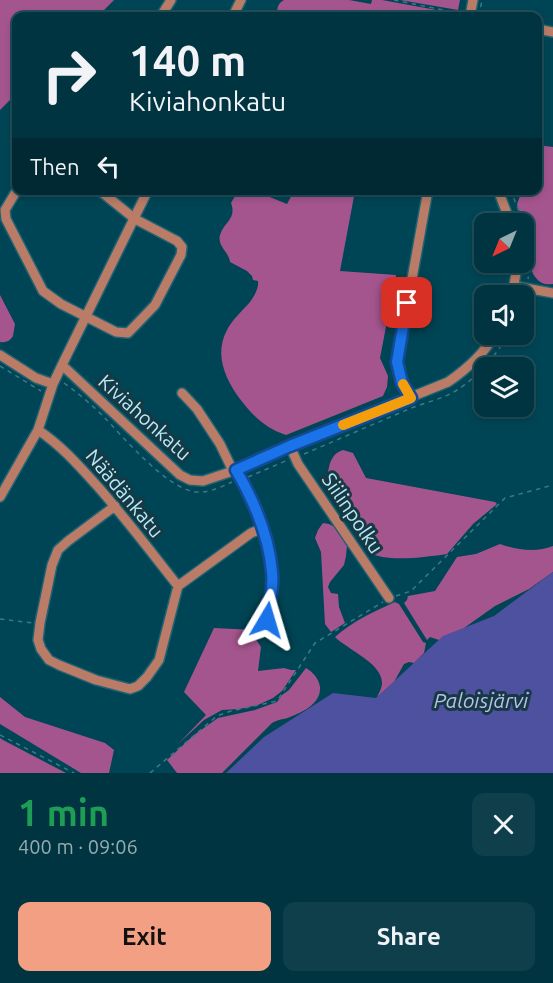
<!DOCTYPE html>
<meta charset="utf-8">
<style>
body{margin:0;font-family:Ubuntu,sans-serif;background:#0e3f4b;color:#f1f3f6;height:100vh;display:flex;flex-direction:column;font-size:22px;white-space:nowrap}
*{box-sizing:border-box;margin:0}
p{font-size:20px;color:#95aab1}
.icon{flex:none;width:33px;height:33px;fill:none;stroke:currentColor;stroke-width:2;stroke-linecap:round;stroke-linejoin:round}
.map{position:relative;height:773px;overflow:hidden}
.sheet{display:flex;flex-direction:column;background:#003440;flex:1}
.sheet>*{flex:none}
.top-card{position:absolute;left:12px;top:12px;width:530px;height:183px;border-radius:12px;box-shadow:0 3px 9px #0003,0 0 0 2px #224f59;background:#003440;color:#f1f3f6;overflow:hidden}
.needle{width:39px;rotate:223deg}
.tools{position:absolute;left:474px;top:213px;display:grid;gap:12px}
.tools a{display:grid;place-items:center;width:60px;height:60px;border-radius:12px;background:#003440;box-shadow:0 3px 9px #0003,0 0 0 2px #224f59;font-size:30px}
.pin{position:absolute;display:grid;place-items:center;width:51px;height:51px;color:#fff;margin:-26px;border-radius:12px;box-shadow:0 3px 9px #0006}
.me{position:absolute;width:66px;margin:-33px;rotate:7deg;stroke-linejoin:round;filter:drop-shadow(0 0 4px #0008)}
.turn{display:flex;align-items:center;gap:21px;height:126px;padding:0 18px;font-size:27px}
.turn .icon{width:78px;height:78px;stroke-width:2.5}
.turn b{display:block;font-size:42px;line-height:51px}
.then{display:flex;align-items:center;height:57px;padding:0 18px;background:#0003;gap:12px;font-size:22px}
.round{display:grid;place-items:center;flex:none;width:63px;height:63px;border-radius:12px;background:#0e3f4b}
.head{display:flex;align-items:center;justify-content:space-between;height:102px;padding:0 18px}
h1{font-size:36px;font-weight:600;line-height:45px;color:#1e9e55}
.primary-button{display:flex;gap:12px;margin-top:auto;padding:12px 18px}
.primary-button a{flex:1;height:69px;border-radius:12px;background:#f39f83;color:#111;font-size:24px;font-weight:600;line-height:69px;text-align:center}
.primary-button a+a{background:#0e3f4b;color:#f1f3f6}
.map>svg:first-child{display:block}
.forest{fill:#a5558e}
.water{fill:#4e50a0}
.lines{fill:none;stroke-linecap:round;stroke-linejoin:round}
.minor-casing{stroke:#216373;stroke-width:12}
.path{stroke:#3a7989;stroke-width:1.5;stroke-dasharray:4.5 4.5;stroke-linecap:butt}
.minor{stroke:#ba7c67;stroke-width:9}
.route-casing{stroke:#114b97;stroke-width:15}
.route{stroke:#1a73e8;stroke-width:10}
.slow{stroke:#f59e0b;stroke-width:10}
.labels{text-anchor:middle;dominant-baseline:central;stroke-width:6;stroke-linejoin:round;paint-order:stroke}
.street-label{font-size:20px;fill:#b9eafa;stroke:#163943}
.water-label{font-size:21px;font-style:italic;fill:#babfec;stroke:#163943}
</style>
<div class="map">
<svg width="553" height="773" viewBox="0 0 553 773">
<rect width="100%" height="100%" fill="#004555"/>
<path class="forest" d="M 0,0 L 114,0 L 102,12 L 99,10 L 95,10 L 85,16 L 16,16 L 16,94 L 0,110 Z
M 284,0 L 349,0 L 371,4 L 372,0 L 382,0 L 458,14 L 457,16 L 279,16 C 276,10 277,4 284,0 Z
M 400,0 L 460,0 L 458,10 Z
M 537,145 L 553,147 L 553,284 C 546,285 541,284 536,278 C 524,264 536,248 534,232 C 532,223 525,220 521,213 C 520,212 517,205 517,204 L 520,196 L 519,191 L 537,190 Z
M 238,191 L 255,191 L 287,204 L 294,191 L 355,191 L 340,271 L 396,275 L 380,358 L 388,376 L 387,387 L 383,396 L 286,435 C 266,429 252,415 240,399 C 225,379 214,354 227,330 C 232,320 242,311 250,302 C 254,296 259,289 258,281 L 253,280 L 252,276 L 247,271 L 230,262 C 229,252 217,246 220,235 C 224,222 237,219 231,203 Z
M 0,295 L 15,324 L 13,336 C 10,341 6,343 0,342 Z
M 343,450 L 353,453 L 366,478 L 495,502 L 497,504 L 473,524 L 447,554 C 426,557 386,563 368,552 C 368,545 369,540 366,533 C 353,510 321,501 329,467 C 331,459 334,453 343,450 Z
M 323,523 L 329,524 L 335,527 L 347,546 L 346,556 L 344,565 L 330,582 L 328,587 L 331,593 L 338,594 L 339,607 L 345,623 L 331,632 L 325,624 L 321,552 L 315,538 L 318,530 Z
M 500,544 C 517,550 536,553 553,546 L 553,572 L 529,589 L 495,606 L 464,628 L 439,640 L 430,637 L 427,640 L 404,603 L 407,600 L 408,596 L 435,591 L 457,557 L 476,554 Z
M 395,602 L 399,604 L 423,642 L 426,643 L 424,653 L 414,663 L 409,662 L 404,664 L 394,682 L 377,697 C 379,693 382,688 382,683 C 382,663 348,650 335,637 C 353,621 373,612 395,602 Z
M 214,628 L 254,630 L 255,638 L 261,647 L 258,671 L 284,668 L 291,670 L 296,670 L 282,691 L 273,698 L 258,705 L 239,709 L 222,710 L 204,720 L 178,744 L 206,715 L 184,692 Z
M 306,668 C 313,672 319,679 320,687 C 321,704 303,712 290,717 C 283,720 281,718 272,723 L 222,773 L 177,773 L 167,760 L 194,735 L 218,718 L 255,710 L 277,702 L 282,695 L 289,690 Z
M 0,697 L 25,717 L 105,743 L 114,750 L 109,773 L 81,773 L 0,724 Z
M 0,738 L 3,740 L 66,773 L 0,773 Z"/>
<path class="water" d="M 553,572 L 553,773 L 226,773 L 264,737 L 333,693 L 376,698 L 443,636 L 494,616 Z"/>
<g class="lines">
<defs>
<path id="minor" d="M 161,16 L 171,0
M 233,16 L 241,0
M 470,16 L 473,0
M 537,29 L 553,32
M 17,190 L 5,210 L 6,219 L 43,291 L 61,304 L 116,332 L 128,333 L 155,305 L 181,255 L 182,247 L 177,241 L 135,219 L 99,190
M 498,190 L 511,224
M 514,286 L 553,293
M 512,296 L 518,262
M 0,355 L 36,378 L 53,384
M 62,365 L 180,475 L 190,480 L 203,481 L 233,471 L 290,446 L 448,382 C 467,369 484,354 495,334
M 182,393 L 197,409 L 220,444 L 233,471
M 411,398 L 402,383 L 397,362 L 428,190
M 38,430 C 62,446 80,467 99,488 C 126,519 152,553 178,586
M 290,446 L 298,464 L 389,598
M 236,470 C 254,501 269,537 272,572 C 274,588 269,605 268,620
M 0,497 L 38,430 L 53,384 L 62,365 L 148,190
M 115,506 L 68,541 L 58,550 L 52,565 L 40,623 L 38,640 L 41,649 L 49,660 L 59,665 L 96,680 L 130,689 L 138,686 L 147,677 L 159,660 L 178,586 L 251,533 L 263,528"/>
</defs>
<use href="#minor" class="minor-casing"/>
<path class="path" d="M 394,0 L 463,14
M 479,16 L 482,0
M 510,190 C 523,218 534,249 528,279
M 0,366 L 41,391
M 64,383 C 78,393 91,404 103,416 C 124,438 167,489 196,492 C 209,493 221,487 232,482
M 304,454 C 337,440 369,426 402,412 C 417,405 435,401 450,394 C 472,383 497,356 508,334
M 248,477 L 288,460
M 396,596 L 411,591 L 505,498 L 553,485
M 0,619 L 33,623
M 0,735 L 74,773
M 150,773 L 217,716 L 231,711 L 277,701 L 315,643 L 383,602"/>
<use href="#minor" class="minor"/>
</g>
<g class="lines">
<defs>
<path id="route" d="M 267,620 C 269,605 274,588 272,572 C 269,537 254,501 236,470 L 290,446 L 411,398 L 402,383 L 397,362 L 407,303"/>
</defs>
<use href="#route" class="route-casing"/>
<use href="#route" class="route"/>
<path class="slow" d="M 343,425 L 411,398 L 403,384"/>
</g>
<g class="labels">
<g class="street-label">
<text transform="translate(145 417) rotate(42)">Kiviahonkatu</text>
<text transform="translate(125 493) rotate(50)">Näädänkatu</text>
<text transform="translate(353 513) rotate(56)">Siilinpolku</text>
</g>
<g class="water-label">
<text x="481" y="700">Paloisjärvi</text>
</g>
</g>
</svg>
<div class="tools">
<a><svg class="needle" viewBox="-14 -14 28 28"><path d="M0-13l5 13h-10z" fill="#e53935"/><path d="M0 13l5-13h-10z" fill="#95aab1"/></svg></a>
<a><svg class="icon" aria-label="sound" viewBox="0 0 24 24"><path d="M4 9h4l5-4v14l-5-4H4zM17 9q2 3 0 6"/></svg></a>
<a><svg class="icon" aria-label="layers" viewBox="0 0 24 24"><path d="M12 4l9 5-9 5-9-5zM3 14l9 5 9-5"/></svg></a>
</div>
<div class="pin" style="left:407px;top:303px;background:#d93025"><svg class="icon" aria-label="arrive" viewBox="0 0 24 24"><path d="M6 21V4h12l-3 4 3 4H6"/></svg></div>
<svg class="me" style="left:267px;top:620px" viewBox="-20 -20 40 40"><path d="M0-17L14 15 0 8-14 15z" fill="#1a73e8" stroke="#fff" stroke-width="4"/></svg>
<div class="top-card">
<div class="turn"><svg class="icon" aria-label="right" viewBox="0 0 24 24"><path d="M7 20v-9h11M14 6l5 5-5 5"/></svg><div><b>140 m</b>Kiviahonkatu</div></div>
<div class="then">Then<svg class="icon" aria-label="left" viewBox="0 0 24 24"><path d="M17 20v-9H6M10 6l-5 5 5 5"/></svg></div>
</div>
</div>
<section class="sheet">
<div class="head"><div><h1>1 min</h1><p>400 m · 09:06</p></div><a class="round"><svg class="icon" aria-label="close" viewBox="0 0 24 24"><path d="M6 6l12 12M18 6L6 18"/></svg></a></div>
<div class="primary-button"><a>Exit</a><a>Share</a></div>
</section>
